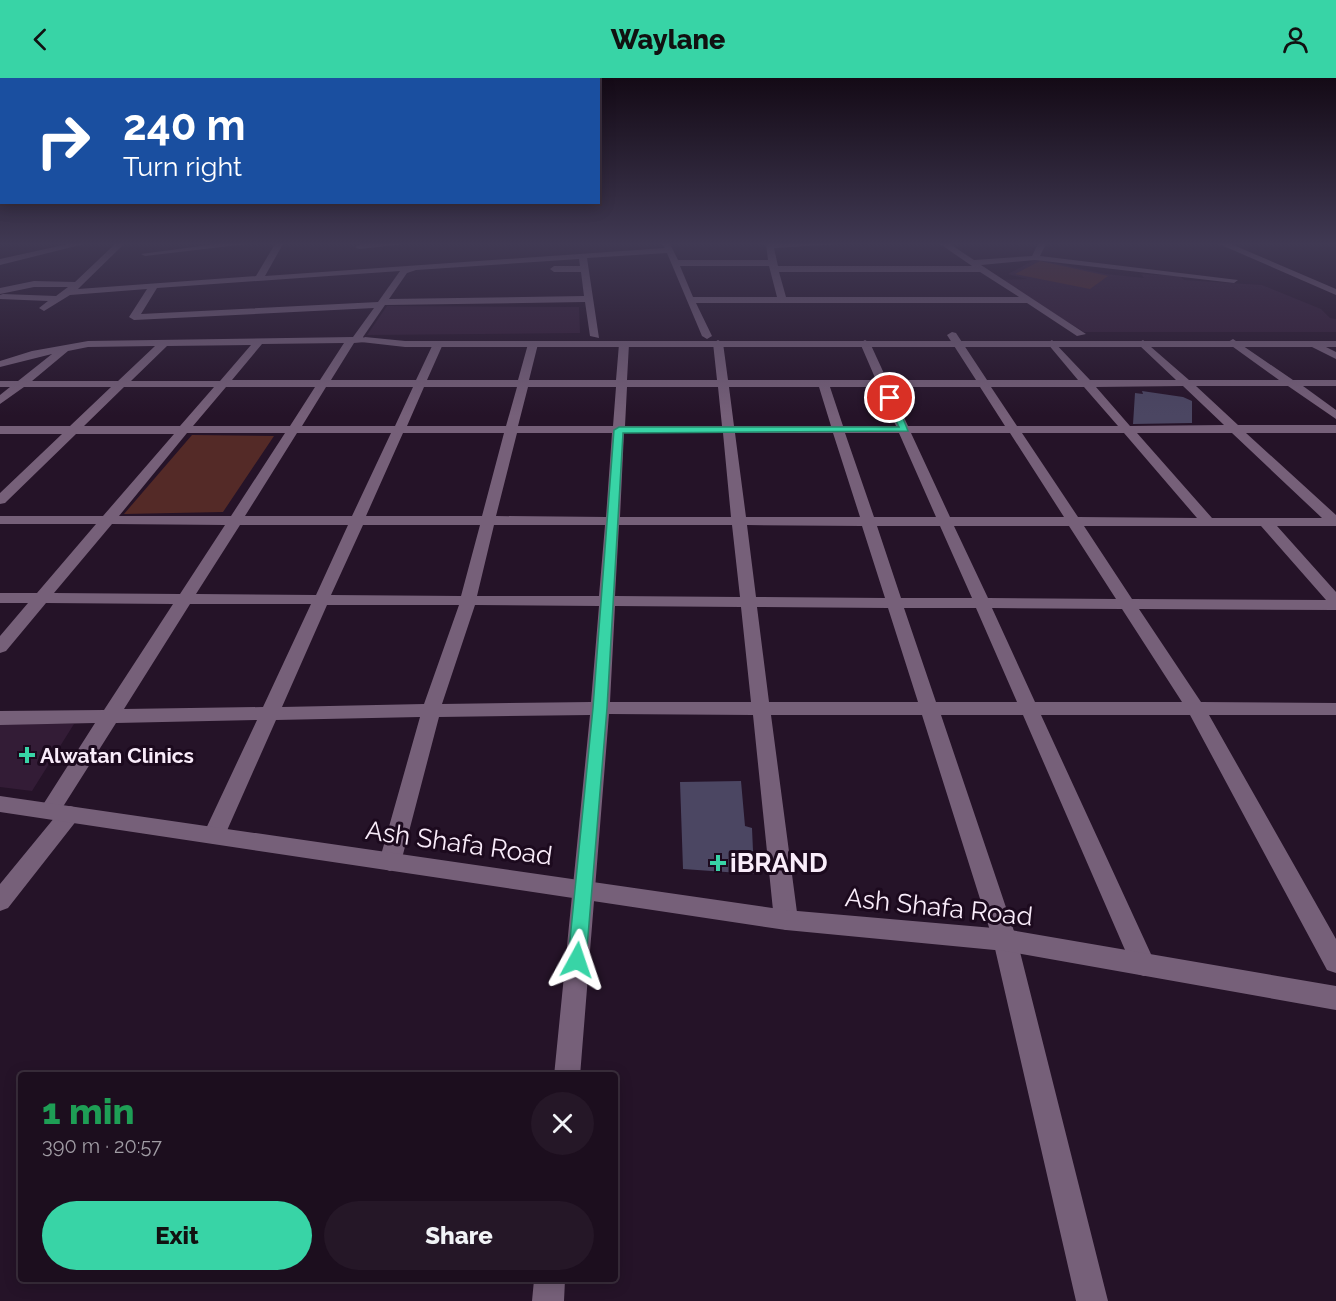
<!DOCTYPE html>
<meta charset="utf-8">
<style>
body{margin:0;font-family:Raleway,sans-serif;background:#251727;color:#f1f3f6;height:100vh;display:flex;flex-direction:column;font-size:22px;white-space:nowrap}
*{box-sizing:border-box;margin:0}
p{font-size:20px;color:#a09ca4}
.icon{flex:none;width:33px;height:33px;fill:none;stroke:currentColor;stroke-width:2;stroke-linecap:round;stroke-linejoin:round}
.map{position:relative;flex:1;overflow:hidden}
.sheet{position:absolute;left:18px;top:994px;width:600px;height:210px;display:flex;flex-direction:column;background:#1c0e1e;border-radius:6px;box-shadow:0 3px 15px #0003,0 0 0 2px #3a2e3c}
.sheet>*{flex:none}
.banner{position:absolute;left:0px;top:0px;width:600px;height:126px;box-shadow:0 3px 15px #0003,0 0 0 2px #3a2e3c;background:#1a4fa0;color:#fff;overflow:hidden}
.pin{position:absolute;display:grid;place-items:center;width:51px;height:51px;color:#fff;margin:-26px;border:3px solid #fff;border-radius:50%;box-shadow:0 2px 6px #0007}
.me{position:absolute;width:66px;margin:-33px;rotate:5deg;stroke-linejoin:round;filter:drop-shadow(0 0 4px #0008)}
.turn{display:flex;align-items:center;gap:21px;height:126px;padding:0 24px;font-size:27px}
.turn .icon{width:78px;height:78px;stroke-width:2.5}
.turn b{display:block;font-size:42px;line-height:51px}
.round{display:grid;place-items:center;flex:none;width:63px;height:63px;border-radius:32px;background:#251727}
.headline{display:flex;align-items:center;justify-content:space-between;height:102px;padding:0 24px}
h1{font-size:36px;font-weight:800;line-height:45px;color:#1e9e55}
.button{display:flex;gap:12px;margin-top:auto;padding:12px 24px}
.button a{flex:1;height:69px;border-radius:36px;background:#38d4a6;color:#111;font-size:24px;font-weight:800;line-height:69px;text-align:center}
.button a+a{background:#251727;color:#f1f3f6}
header{display:flex;justify-content:space-between;align-items:center;height:78px;padding:0 24px;background:#38d4a6;color:#111;font-size:27px;font-weight:800}
.map>svg:first-child{display:block}
.built{fill:#331c36}
.green{fill:#542a27}
.building{fill:#4b4662}
.lines{fill:none;stroke-linecap:round;stroke-linejoin:round}
.minor{fill:#766079;fill-rule:evenodd}
.tertiary{fill:#766079;fill-rule:evenodd}
.route{fill:#38d4a6;stroke:#248a6c;stroke-width:1.5}
.poi-dot{fill:#38d4a6;stroke:#1c0a1e;stroke-width:2}
.labels{text-anchor:middle;dominant-baseline:central;stroke-width:6;stroke-linejoin:round;paint-order:stroke}
.poi-label{font-size:21px;font-weight:bold;fill:#f9ecfa;stroke:#1c0a1e;text-anchor:start}
.near-street-label{font-size:26px;fill:#f9ecfa;stroke:#1c0a1e}
.near-poi-label{font-size:26px;font-weight:bold;fill:#f9ecfa;stroke:#1c0a1e;text-anchor:start}
</style>
<header><svg class="icon" aria-label="back" viewBox="0 0 24 24"><path d="M15 5l-7 7 7 7"/></svg>Waylane<svg class="icon" aria-label="person" viewBox="0 0 24 24"><circle cx="12" cy="8" r="4"/><path d="M4 21q1-7 8-7t8 7"/></svg></header>
<div class="map">
<svg width="1336" height="1223" viewBox="0 0 1336 1223">
<rect width="100%" height="100%" fill="#251328"/>
<path class="built" d="M 1036,181 L 1106,196 L 1144,200 L 1141,196 L 1180,198 L 1184,202 L 1262,207 L 1321,231 L 1330,240 L 1336,241 L 1336,254 L 1084,254 L 999,202 L 1027,201 L 1008,196 Z
M 387,228 L 579,229 L 580,255 L 367,257 Z
M 0,645 L 74,646 L 32,713 L 0,709 Z"/>
<path class="green" d="M 1040,183 L 1108,198 L 1090,211 L 1015,196 Z
M 192,357 L 274,358 L 223,434 L 124,436 Z"/>
<path class="building" d="M 1142,313 L 1183,319 L 1192,323 L 1192,345 L 1133,346 L 1135,315 L 1143,316 Z
M 741,703 L 745,748 L 752,750 L 754,796 L 683,791 L 680,704 Z"/>
<g class="lines">
<path class="minor" d="M 68,166 L 84,166 L 0,187 L 0,181 Z
M 115,166 L 124,166 L 78,211 L 256,198 L 275,166 L 283,166 L 265,198 L 665,170 L 662,166 L 670,166 L 678,182 L 768,182 L 766,166 L 839,166 L 774,170 L 778,188 L 972,188 L 940,166 L 950,166 L 974,182 L 1032,178 L 1038,166 L 1046,166 L 1040,178 L 1238,202 L 1234,205 L 1035,182 L 981,187 L 1086,256 L 1077,258 L 1027,225 L 696,225 L 712,258 L 707,261 L 702,258 L 667,175 L 587,180 L 599,260 L 590,258 L 585,224 L 385,227 L 363,259 L 366,262 L 365,264 L 354,265 L 331,302 L 416,302 L 433,266 L 438,263 L 443,266 L 427,302 L 518,302 L 528,266 L 533,263 L 538,266 L 529,302 L 616,302 L 619,266 L 624,263 L 629,266 L 627,302 L 717,302 L 713,265 L 718,262 L 723,265 L 728,302 L 876,302 L 860,265 L 865,262 L 870,265 L 887,302 L 976,302 L 947,257 L 952,254 L 956,255 L 987,302 L 1078,302 L 1047,265 L 1052,262 L 1090,302 L 1176,302 L 1139,267 L 1138,265 L 1143,262 L 1189,302 L 1279,302 L 1229,266 L 1228,264 L 1233,261 L 1293,302 L 1336,302 L 1336,308 L 1303,308 L 1336,332 L 1336,341 L 1288,308 L 1196,308 L 1238,347 L 1336,347 L 1336,355 L 1246,355 L 1336,437 L 1336,448 L 1277,448 L 1336,514 L 1336,532 L 1139,531 L 1201,624 L 1336,625 L 1336,637 L 1209,637 L 1336,861 L 1336,895 L 1327,892 L 1190,637 L 1041,637 L 1156,887 L 1153,895 L 1144,898 L 1135,895 L 1023,637 L 941,637 L 1017,862 L 1108,1223 L 1076,1223 L 993,862 L 922,637 L 771,637 L 798,842 L 794,849 L 786,852 L 778,849 L 774,842 L 753,637 L 609,636 L 580,998 L 554,998 L 590,637 L 439,639 L 401,784 L 398,790 L 390,793 L 382,790 L 379,784 L 420,639 L 276,642 L 225,757 L 222,763 L 214,766 L 206,763 L 203,757 L 257,642 L 116,645 L 59,735 L 70,728 L 77,730 L 80,736 L 77,742 L 8,830 L 0,833 L 0,806 L 55,739 L 49,741 L 42,739 L 39,733 L 95,645 L 0,647 L 0,633 L 104,632 L 173,526 L 46,525 L 6,573 L 0,575 L 0,558 L 28,525 L 0,525 L 0,515 L 37,515 L 96,446 L 0,446 L 0,438 L 103,438 L 174,356 L 76,356 L 5,425 L 0,426 L 0,415 L 62,356 L 0,356 L 0,348 L 70,348 L 111,309 L 24,309 L 0,326 L 0,317 L 10,309 L 0,309 L 0,303 L 18,303 L 52,276 L 0,289 L 0,283 L 32,273 L 88,263 L 353,259 L 374,230 L 134,242 L 129,239 L 147,211 L 70,217 L 44,233 L 39,230 L 48,223 L 0,221 L 0,217 L 3,216 L 56,218 L 68,209 L 34,209 L 0,216 L 0,210 L 34,203 L 75,204 ZM 579,181 L 580,188 L 554,188 L 550,191 L 554,194 L 581,194 L 584,218 L 389,221 L 407,195 L 416,192 ZM 680,188 L 769,188 L 777,219 L 693,219 ZM 400,193 L 378,224 L 141,236 L 157,210 ZM 779,194 L 980,194 L 1019,219 L 786,219 ZM 344,265 L 320,302 L 232,302 L 262,266 ZM 251,267 L 220,303 L 131,303 L 167,268 ZM 155,268 L 118,303 L 32,303 L 68,273 L 88,269 ZM 1183,308 L 1224,347 L 1130,348 L 1096,309 ZM 124,309 L 214,309 L 180,348 L 84,348 ZM 226,309 L 315,309 L 290,348 L 193,348 ZM 326,309 L 413,309 L 395,348 L 302,348 ZM 424,309 L 517,309 L 506,348 L 407,348 ZM 528,309 L 616,309 L 613,348 L 518,348 ZM 627,309 L 718,309 L 722,348 L 625,348 ZM 729,309 L 819,309 L 831,348 L 734,348 ZM 830,309 L 879,309 L 896,348 L 843,348 ZM 890,309 L 980,309 L 1005,348 L 908,348 ZM 991,309 L 1084,309 L 1118,348 L 1017,348 ZM 187,355 L 285,355 L 231,438 L 119,438 ZM 297,355 L 391,355 L 352,438 L 245,438 ZM 403,355 L 504,355 L 482,438 L 366,438 ZM 517,355 L 612,355 L 606,439 L 496,438 ZM 624,355 L 723,355 L 731,439 L 620,439 ZM 735,355 L 833,355 L 860,439 L 746,439 ZM 845,355 L 899,355 L 936,439 L 874,439 ZM 911,355 L 1010,355 L 1064,439 L 950,439 ZM 1022,355 L 1124,355 L 1197,440 L 1078,439 ZM 1137,355 L 1232,355 L 1322,440 L 1212,440 ZM 112,446 L 225,447 L 180,516 L 54,515 ZM 240,447 L 348,447 L 316,517 L 196,516 ZM 363,447 L 480,447 L 461,518 L 331,517 ZM 494,447 L 605,447 L 599,518 L 477,518 ZM 619,447 L 732,447 L 740,519 L 615,518 ZM 747,447 L 862,448 L 885,520 L 756,519 ZM 877,448 L 940,448 L 972,520 L 901,520 ZM 954,448 L 1069,448 L 1116,521 L 988,520 ZM 1084,448 L 1261,448 L 1326,522 L 1132,521 ZM 190,526 L 311,526 L 263,629 L 124,631 ZM 327,527 L 459,527 L 424,626 L 282,629 ZM 475,527 L 599,528 L 591,624 L 442,626 ZM 615,528 L 741,529 L 751,624 L 610,624 ZM 757,529 L 888,530 L 918,624 L 769,624 ZM 904,530 L 976,530 L 1017,624 L 936,624 ZM 992,530 L 1122,531 L 1182,624 L 1035,624 Z
M 216,166 L 247,166 L 145,178 L 141,176 Z
M 363,166 L 405,166 L 359,171 L 355,169 Z
M 1219,166 L 1231,166 L 1336,211 L 1336,217 Z
M 1314,263 L 1336,274 L 1336,281 L 1310,268 L 1309,266 Z
M 534,1202 L 565,1202 L 564,1223 L 532,1223 Z"/>
<path class="tertiary" d="M 365,259 L 405,263 L 1336,263 L 1336,269 L 405,269 L 361,264 L 360,262 Z
M 0,718 L 786,832 L 1005,851 L 1336,908 L 1336,932 L 1005,873 L 786,852 L 0,734 Z"/>
</g>
<linearGradient id="sky" x2="0" y2="1"><stop stop-color="#140a16"/><stop offset="0.49" stop-color="#403953"/><stop offset="1" stop-color="#403953" stop-opacity="0"/></linearGradient>
<rect width="1336" height="338" fill="url(#sky)"/>
<path class="route" d="M 890,318 L 895,320 L 908,353 L 623,355 L 607,630 L 586,882 L 584,888 L 577,890 L 571,888 L 568,882 L 593,630 L 614,352 L 619,349 L 899,349 L 886,320 Z"/>
<g class="poi-dot">
<path d="M24 668h6v6h6v6h-6v6h-6v-6h-6v-6h6z"/>
<path d="M715 776h6v6h6v6h-6v6h-6v-6h-6v-6h6z"/>
</g>
<g class="labels">
<g class="poi-label">
<text x="40" y="677">Alwatan Clinics</text>
</g>
<g class="near-street-label">
<text transform="translate(459 765) rotate(8)">Ash Shafa Road</text>
<text transform="translate(939 829) rotate(6)">Ash Shafa Road</text>
</g>
<g class="near-poi-label">
<text x="730" y="785">iBRAND</text>
</g>
</g>
</svg>
<div class="pin" style="left:890px;top:320px;background:#d93025"><svg class="icon" aria-label="arrive" viewBox="0 0 24 24"><path d="M6 21V4h12l-3 4 3 4H6"/></svg></div>
<svg class="me" style="left:577px;top:882px" viewBox="-20 -20 40 40"><path d="M0-17L14 15 0 8-14 15z" fill="#38d4a6" stroke="#fff" stroke-width="4"/></svg>
<div class="banner">
<div class="turn"><svg class="icon" aria-label="right" viewBox="0 0 24 24"><path d="M7 20v-9h11M14 6l5 5-5 5"/></svg><div><b>240 m</b>Turn right</div></div>
</div>
<section class="sheet">
<div class="headline"><div><h1>1 min</h1><p>390 m · 20:57</p></div><a class="round"><svg class="icon" aria-label="close" viewBox="0 0 24 24"><path d="M6 6l12 12M18 6L6 18"/></svg></a></div>
<div class="button"><a>Exit</a><a>Share</a></div>
</section>
</div>
